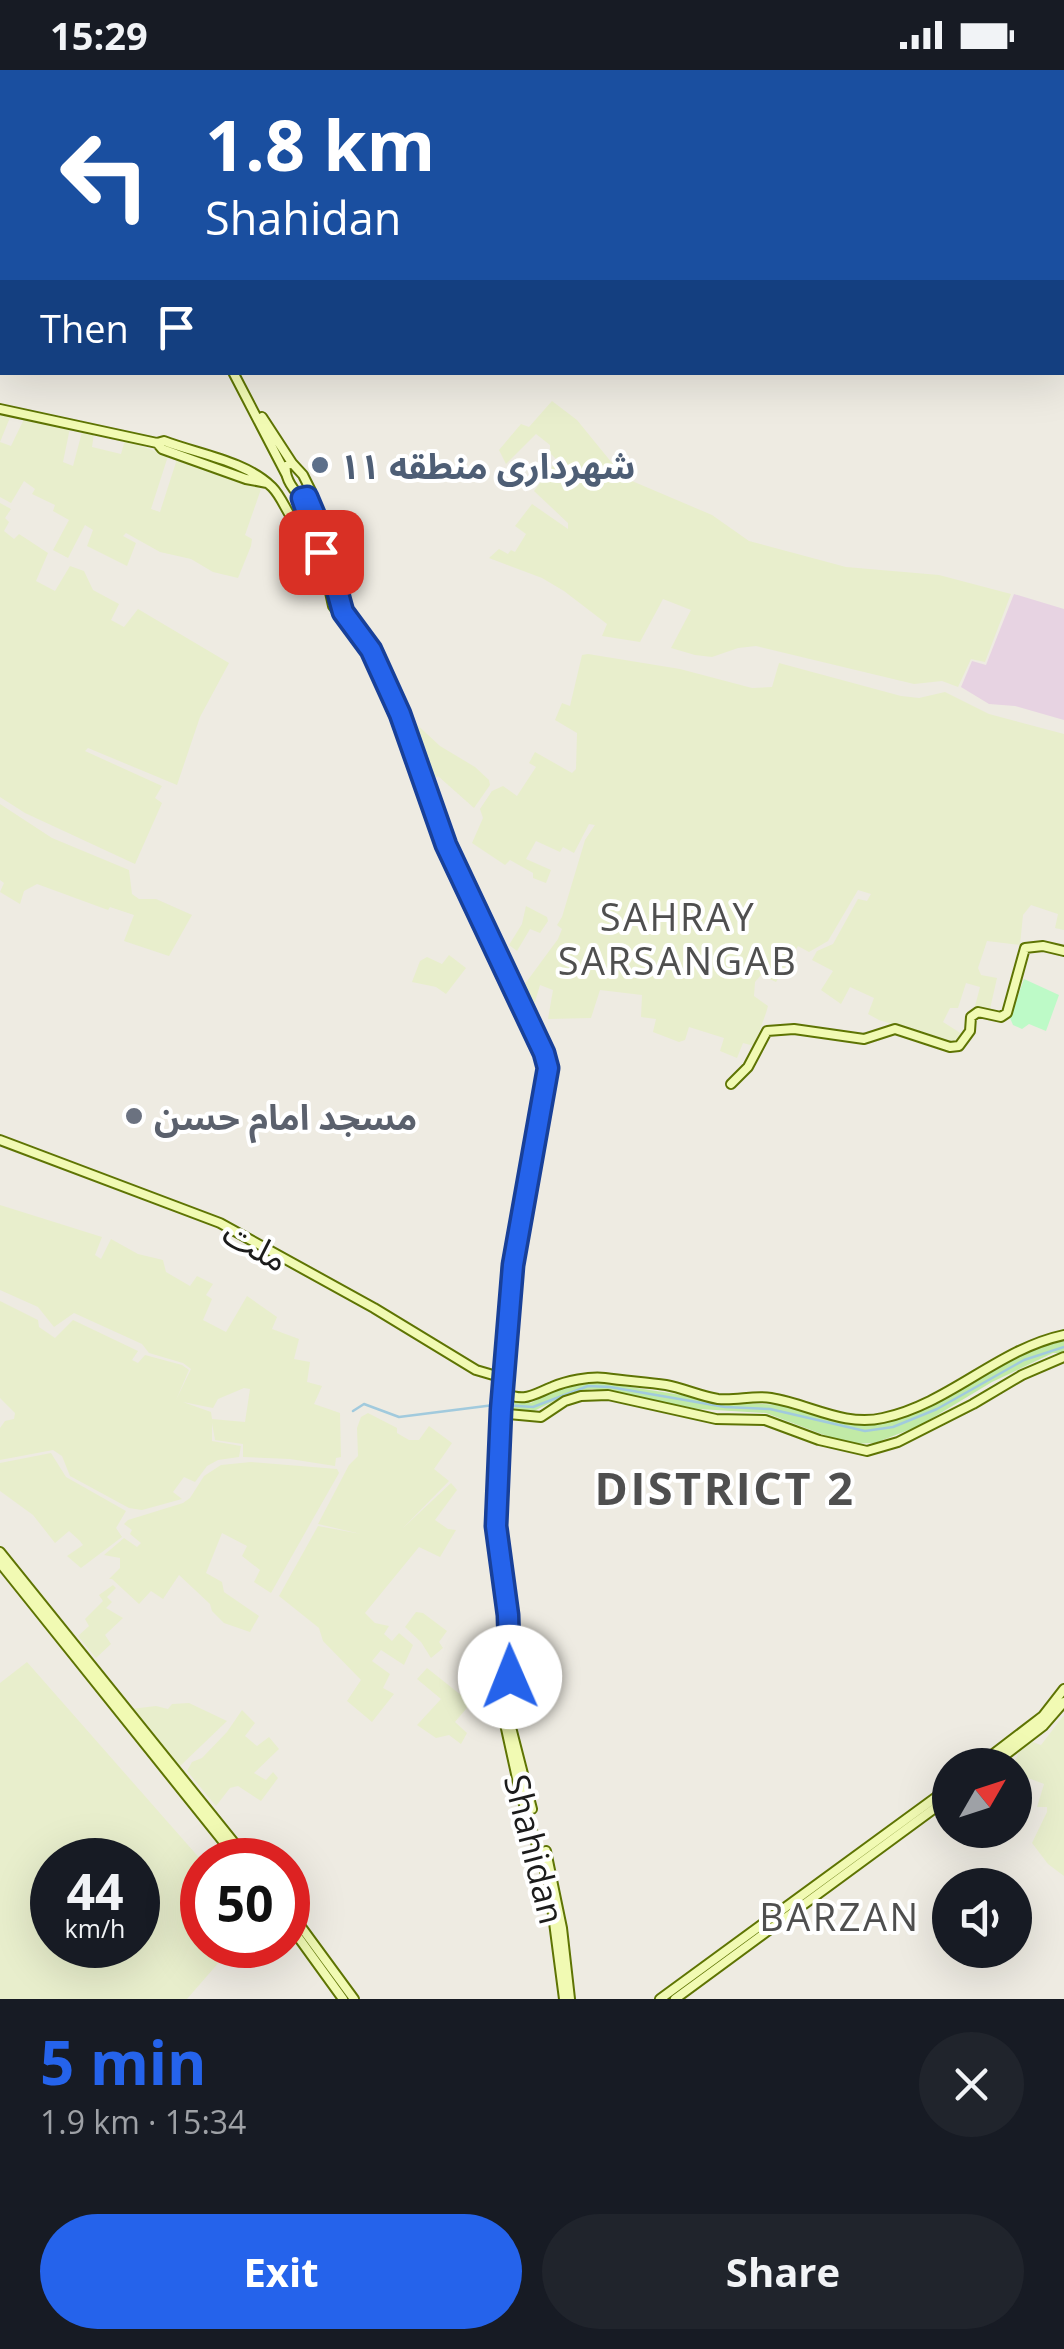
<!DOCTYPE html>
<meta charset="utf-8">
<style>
body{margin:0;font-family:"Open Sans","Noto Sans Arabic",sans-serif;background:#20242c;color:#f1f3f6;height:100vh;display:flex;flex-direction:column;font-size:38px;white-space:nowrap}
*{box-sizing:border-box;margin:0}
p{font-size:32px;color:#9ea1a6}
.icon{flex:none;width:55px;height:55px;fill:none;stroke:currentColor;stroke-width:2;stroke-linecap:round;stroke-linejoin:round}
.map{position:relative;height:1929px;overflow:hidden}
.panel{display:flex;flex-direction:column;background:#171b24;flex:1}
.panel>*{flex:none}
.top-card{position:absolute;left:0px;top:0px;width:1065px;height:305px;box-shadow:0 10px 40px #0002;background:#1a4fa0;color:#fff;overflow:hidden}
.needle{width:65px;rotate:51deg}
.controls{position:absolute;left:932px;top:1678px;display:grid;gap:20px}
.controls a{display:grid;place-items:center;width:100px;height:100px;border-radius:50%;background:#171b24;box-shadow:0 10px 40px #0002;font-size:50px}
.speed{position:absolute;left:30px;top:1768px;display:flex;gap:20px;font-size:50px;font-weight:700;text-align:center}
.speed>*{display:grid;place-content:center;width:130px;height:130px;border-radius:50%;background:#171b24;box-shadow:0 10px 40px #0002;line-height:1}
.speed small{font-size:25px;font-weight:400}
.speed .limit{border:15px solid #d22;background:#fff;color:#111}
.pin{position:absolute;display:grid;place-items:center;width:85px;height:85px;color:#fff;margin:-42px;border-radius:20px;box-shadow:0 5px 15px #0006}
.me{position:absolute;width:110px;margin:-55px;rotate:359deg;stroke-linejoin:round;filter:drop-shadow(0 0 8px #0008)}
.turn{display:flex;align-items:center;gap:35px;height:210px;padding:0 40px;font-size:45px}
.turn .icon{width:130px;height:130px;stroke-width:2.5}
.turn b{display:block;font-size:70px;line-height:85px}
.then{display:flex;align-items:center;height:95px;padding:0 40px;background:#0003;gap:20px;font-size:38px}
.round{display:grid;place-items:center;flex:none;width:105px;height:105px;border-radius:52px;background:#20242c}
.overview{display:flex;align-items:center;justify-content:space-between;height:170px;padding:0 40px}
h1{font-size:60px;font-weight:700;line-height:75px;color:#2563eb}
.button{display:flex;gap:20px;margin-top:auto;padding:20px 40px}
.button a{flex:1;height:115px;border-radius:60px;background:#2563eb;color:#fff;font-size:40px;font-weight:700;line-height:115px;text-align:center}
.button a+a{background:#20242c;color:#f1f3f6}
.status{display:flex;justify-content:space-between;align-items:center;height:70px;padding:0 50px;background:#171b24;direction:ltr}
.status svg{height:28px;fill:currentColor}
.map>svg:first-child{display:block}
.industrial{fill:#e7d3e2}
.farmland{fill:#e8eecc;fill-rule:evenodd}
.grass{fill:#c1eaa6}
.park{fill:#bdfac7}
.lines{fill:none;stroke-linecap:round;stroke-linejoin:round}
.stream{stroke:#a1cadd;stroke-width:2.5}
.secondary-casing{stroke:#5e7403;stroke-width:12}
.secondary{stroke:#f1fab3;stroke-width:8}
.route-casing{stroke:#184099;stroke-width:25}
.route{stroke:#2563eb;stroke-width:18}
.service-dot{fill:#5c6f8a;stroke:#fff;stroke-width:4}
.worship-dot{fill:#6b7280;stroke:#fff;stroke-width:4}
.labels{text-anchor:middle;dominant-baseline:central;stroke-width:8;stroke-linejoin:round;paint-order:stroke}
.service-label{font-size:35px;font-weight:bold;fill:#4e5e75;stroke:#fff;text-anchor:start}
.worship-label{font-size:35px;font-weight:bold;fill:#5b616d;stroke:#fff;text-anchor:start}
.street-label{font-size:35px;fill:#1c1c1c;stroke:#fff}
.neighbourhood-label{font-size:38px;letter-spacing:2.5px;fill:#4f4f4f;stroke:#fff}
.district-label{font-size:45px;font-weight:bold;letter-spacing:2.5px;fill:#4f4f4f;stroke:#fff}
</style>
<div class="status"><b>15:29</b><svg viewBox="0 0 49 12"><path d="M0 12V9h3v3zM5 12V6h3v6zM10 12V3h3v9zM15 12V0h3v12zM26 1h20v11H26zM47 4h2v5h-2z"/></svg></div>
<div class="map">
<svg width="1064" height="1929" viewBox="0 0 1064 1929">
<rect width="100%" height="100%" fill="#eeebe2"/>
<path class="industrial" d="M 1014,524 L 1064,539 L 1064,650 L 1015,636 L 989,634 L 961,617 L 972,591 L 986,595 Z"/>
<path class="farmland" d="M 552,331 L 577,350 L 612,393 L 632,411 L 712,445 L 749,471 L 846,497 L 939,505 L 1011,524 L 985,592 L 971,589 L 958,617 L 942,611 L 914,614 L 756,576 L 738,578 L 712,587 L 695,585 L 671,578 L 691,540 L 663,529 L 640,572 L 602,566 L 607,554 L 564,521 L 542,508 L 489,488 L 499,479 L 508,484 L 511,480 L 515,482 L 526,464 L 515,456 L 532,434 L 568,459 L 568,453 L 534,421 L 557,390 L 550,383 L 550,375 L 536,364 L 506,394 L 499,380 L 521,354 L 529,357 Z
M 0,343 L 11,345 L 0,372 L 11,376 L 24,349 L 70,358 L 63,392 L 73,396 L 82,362 L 94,363 L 92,377 L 121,384 L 125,370 L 168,386 L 151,439 L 160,442 L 177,389 L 261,419 L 245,465 L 252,469 L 251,476 L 238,508 L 213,502 L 191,489 L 160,482 L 126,463 L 123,466 L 136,473 L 127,496 L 87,476 L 93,460 L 85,455 L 68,488 L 53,480 L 69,450 L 53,441 L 55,435 L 32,424 L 35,419 L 24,411 L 11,433 L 0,427 Z
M 0,433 L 11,439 L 5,448 L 9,452 L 4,461 L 14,469 L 19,464 L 48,483 L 36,511 L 55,521 L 70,496 L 84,501 L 93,520 L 119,534 L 111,550 L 124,557 L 138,539 L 229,593 L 200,647 L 177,715 L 88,678 L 85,681 L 162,716 L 155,728 L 162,733 L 135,794 L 25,743 L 0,727 Z
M 588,584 L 680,599 L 752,618 L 772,617 L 779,593 L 901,626 L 919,628 L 945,622 L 989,644 L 1064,664 L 1064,860 L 1055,858 L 1058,844 L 1031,835 L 1023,845 L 1020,875 L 987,871 L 978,898 L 981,905 L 997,908 L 990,939 L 974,940 L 980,917 L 966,913 L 958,938 L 950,938 L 943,952 L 962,964 L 954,973 L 879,950 L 868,944 L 874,928 L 850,917 L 841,934 L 821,920 L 833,901 L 812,890 L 817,881 L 833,874 L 858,829 L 867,831 L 871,824 L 858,820 L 828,871 L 809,882 L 798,876 L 776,912 L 761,905 L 755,912 L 754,926 L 768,936 L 766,943 L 754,976 L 743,973 L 737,988 L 720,981 L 724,968 L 689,957 L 685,970 L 679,972 L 653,962 L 656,949 L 641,947 L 642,925 L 600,920 L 591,948 L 548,949 L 553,920 L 540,915 L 531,945 L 519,922 L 558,869 L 562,859 L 557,855 L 562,847 L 585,770 L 595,755 L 589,754 L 574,783 L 563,777 L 560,782 L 536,771 L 526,789 L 551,800 L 546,813 L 533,808 L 533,803 L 510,790 L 505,795 L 472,773 L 483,748 L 480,739 L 492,721 L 503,716 L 517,726 L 536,697 L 529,693 L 535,682 L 572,703 L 576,699 L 577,663 L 555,650 L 562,633 L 570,636 L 582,585 Z
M 413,651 L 440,676 L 475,697 L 489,710 L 490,715 L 474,738 L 438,706 L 427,714 L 407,657 Z
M 0,734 L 52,768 L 129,800 L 132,824 L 139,829 L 156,829 L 192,845 L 169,886 L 124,871 L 134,845 L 110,837 L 108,840 L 37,814 L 24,821 L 20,834 L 0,822 L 4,813 L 0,810 Z
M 526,836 L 547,847 L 548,851 L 540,863 L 530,859 L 517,881 L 509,875 L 522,854 Z
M 449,885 L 466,898 L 446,924 L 436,917 L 412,912 L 420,891 L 427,887 L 442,894 Z
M 0,1135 L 102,1167 L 95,1185 L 101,1189 L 111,1169 L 138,1184 L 163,1190 L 166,1202 L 190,1216 L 197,1206 L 213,1214 L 206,1225 L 212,1229 L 203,1250 L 226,1262 L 247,1226 L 277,1247 L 272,1259 L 299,1269 L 294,1289 L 310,1292 L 307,1312 L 322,1316 L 314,1334 L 340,1343 L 341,1387 L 336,1388 L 335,1396 L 290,1389 L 243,1387 L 243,1374 L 215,1370 L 212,1353 L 212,1371 L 241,1376 L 239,1387 L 218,1390 L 207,1396 L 195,1412 L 184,1407 L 173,1422 L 182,1429 L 142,1440 L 129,1438 L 70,1406 L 62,1386 L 53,1380 L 0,1390 L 0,1358 L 5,1351 L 14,1349 L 15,1343 L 0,1328 L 0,1231 L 38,1250 L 39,1257 L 55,1268 L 73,1250 L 138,1281 L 132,1290 L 138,1293 L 145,1285 L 182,1295 L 189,1300 L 176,1330 L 191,1299 L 183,1293 L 149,1283 L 142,1274 L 74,1243 L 54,1257 L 38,1237 L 0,1220 ZM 244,1318 L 250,1319 L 245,1352 L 212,1349 L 211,1342 L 183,1332 L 213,1338 L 218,1329 Z
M 368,1343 L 397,1358 L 397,1363 L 409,1370 L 419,1370 L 429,1356 L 452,1373 L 434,1399 L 449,1411 L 402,1459 L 451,1413 L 457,1420 L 435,1450 L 448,1459 L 456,1460 L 440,1487 L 419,1477 L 365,1543 L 375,1553 L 389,1556 L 384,1564 L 392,1571 L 399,1563 L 413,1575 L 404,1595 L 381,1580 L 372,1591 L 390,1604 L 383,1618 L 394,1624 L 372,1652 L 347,1631 L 361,1610 L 323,1571 L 319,1558 L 279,1526 L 318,1456 L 361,1464 L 318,1454 L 349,1395 L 358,1386 L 357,1358 L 361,1347 Z
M 51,1383 L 66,1407 L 126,1441 L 116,1458 L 122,1467 L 81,1498 L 67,1486 L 83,1475 L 80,1471 L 69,1461 L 55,1473 L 33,1445 L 0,1421 L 0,1393 Z
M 251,1392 L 337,1399 L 339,1403 L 271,1523 L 254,1512 L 260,1500 L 242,1486 L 247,1476 L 222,1463 L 206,1503 L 222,1512 L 224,1522 L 259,1546 L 250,1562 L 224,1553 L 212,1541 L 210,1534 L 179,1505 L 163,1529 L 151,1521 L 139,1534 L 112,1509 L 109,1509 L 120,1498 L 120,1488 L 104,1485 L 124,1468 L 137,1477 L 141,1473 L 130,1464 L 132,1460 L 124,1454 L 128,1450 L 183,1433 L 190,1428 L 204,1406 L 221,1395 Z
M 113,1515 L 116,1518 L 107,1527 L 112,1532 L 106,1538 L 123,1548 L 105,1565 L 111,1574 L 96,1588 L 78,1566 L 89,1556 L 85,1549 L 103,1531 L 99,1525 Z
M 416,1542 L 423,1543 L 447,1561 L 439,1572 L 443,1578 L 431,1588 L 421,1572 L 405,1557 Z
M 27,1592 L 202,1791 L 202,1875 L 234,1875 L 187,1929 L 0,1929 L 0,1613 ZM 52,1790 L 138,1790 L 138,1875 L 52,1875 Z
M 427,1598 L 471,1633 L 455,1652 L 467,1663 L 461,1674 L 449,1665 L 436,1668 L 417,1655 L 441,1629 L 417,1609 Z
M 189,1633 L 227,1651 L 178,1698 L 131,1639 L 156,1636 L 168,1639 L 172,1634 Z
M 242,1640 L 255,1653 L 245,1666 L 257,1676 L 269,1667 L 279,1679 L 254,1703 L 266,1710 L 273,1702 L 278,1708 L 261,1731 L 238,1716 L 230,1718 L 216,1736 L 187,1701 L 192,1692 L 202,1688 L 227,1662 Z
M 1064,1645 L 1064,1806 L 1048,1794 L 1032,1773 L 1047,1742 L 1047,1737 L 1037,1737 L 1044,1714 L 1015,1703 L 1013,1695 L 1021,1678 L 1030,1671 L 1041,1675 Z"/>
<path class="grass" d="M 1064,1271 L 1064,1283 L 1053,1283 L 992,1312 L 919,1356 L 875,1373 L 848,1374 L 766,1343 L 699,1339 L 592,1319 L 570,1323 L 534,1341 L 506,1339 L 505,1328 L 531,1333 L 556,1319 L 598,1312 L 727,1332 L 781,1335 L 827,1348 L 872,1354 L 924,1338 L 1033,1279 Z"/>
<path class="park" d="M 1024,909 L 1059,925 L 1046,961 L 1029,954 L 1022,959 L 1013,955 L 1010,948 Z"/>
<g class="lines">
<path class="stream" d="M 506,1335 L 533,1337 L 588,1316 L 610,1317 L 725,1337 L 770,1339 L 865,1361 L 893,1357 L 937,1339 L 1024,1290 L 1064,1277
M 353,1341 L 364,1334 L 399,1347 L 494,1335"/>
<defs>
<path id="secondary" d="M 63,0 L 66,2
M 141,0 L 177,2
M 776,0 L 779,2
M 100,2 L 101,0
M 824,2 L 826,0
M 832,2 L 834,0
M 0,59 L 2,58
M 1062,279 L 1064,280
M 0,286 L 2,284
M 1062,287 L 1064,288
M 233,302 L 286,404
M 0,339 L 157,373 L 164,371 C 198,384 246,391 272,417 C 283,428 287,445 298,456 L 304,458 L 312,452
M 262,347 L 292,393
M 157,373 L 162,379 L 246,409 L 267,413
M 292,393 L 303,405 L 311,421 L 304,428 C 294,423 284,407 286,396 Z
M 301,427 L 321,482 L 333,536 L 366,581 L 403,666 L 441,774 L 533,969 L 543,998 L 507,1195 L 490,1454 L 502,1543 L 505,1654 L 520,1722 L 549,1814 L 564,1929
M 314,446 C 332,486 332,525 357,563
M 292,455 L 320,484
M 376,591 L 408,665
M 412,679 L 443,764
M 731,1014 L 748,997 L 767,961 L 794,959 L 864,969 L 895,959 L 950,977 L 959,976 L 970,961 L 971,947 L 978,942 L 1001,947 L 1007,943 L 1025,878 L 1043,876 L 1064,881
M 0,1070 L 220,1153 L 374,1238 L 476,1300 L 500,1307
M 511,1228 L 513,1195 L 525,1133
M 503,1322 C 524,1333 532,1325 552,1317 C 566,1311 590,1306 605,1308 C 625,1311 646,1312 666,1315 C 683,1318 700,1326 718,1329 C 736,1331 754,1325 771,1328 C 809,1334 844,1357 883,1348 C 949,1334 998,1279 1064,1265
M 501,1338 L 507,1272
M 496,1343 L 541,1347 L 565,1331 L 581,1326 L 608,1325 L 716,1349 L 765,1350 L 819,1370 L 867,1381 L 898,1372 L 973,1334 L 1022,1305 L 1064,1287
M 497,1432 L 496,1456 L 510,1572 L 509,1627
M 0,1482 L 248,1790
M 0,1493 L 238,1790
M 512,1661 L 532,1739
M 979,1695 L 1043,1646 L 1064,1619
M 992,1695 L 1043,1656 L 1064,1632
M 546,1781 L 562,1858 L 570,1929
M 288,1839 L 354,1929
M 288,1853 L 343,1929
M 660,1929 L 950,1717
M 675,1929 L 950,1727"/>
</defs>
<use href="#secondary" class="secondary-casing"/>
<use href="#secondary" class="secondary"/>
</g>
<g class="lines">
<defs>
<path id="route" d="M 321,482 L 302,428 L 307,427 L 320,458 L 343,542 L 371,580 L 400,644 L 446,775 L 544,983 L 548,998 L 513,1195 L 501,1340 L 496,1456 L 508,1545 L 510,1607"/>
</defs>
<use href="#route" class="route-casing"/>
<use href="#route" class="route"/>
</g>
<circle class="service-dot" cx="320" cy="395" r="10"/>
<circle class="worship-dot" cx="134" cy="1046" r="10"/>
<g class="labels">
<g class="service-label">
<text x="340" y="395">شهرداری منطقه ۱۱</text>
</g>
<g class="worship-label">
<text x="154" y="1046">مسجد امام حسن</text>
</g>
<g class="street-label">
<text transform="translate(256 1175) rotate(29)">ملت</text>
<text transform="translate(535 1779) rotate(76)">Shahidan</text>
</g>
<g class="neighbourhood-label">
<text x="678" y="846">SAHRAY<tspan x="678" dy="44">SARSANGAB</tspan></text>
<text x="840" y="1846">BARZAN</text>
</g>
<g class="district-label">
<text x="725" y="1417">DISTRICT 2</text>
</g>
</g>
</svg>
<div class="controls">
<a><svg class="needle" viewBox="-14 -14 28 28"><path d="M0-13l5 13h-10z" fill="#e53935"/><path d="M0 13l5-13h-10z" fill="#9ea1a6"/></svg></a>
<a><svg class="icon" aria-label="sound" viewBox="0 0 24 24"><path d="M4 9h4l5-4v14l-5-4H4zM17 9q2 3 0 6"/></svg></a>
</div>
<div class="speed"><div>44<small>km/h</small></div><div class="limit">50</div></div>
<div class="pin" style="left:321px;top:482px;background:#d93025"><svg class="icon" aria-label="arrive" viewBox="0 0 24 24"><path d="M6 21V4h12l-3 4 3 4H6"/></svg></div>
<svg class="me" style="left:510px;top:1607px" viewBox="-20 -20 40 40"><circle r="19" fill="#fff"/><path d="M0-13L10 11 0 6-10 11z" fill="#2563eb"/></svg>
<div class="top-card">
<div class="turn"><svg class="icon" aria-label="left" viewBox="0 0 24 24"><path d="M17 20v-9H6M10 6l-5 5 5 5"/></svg><div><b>1.8 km</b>Shahidan</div></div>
<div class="then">Then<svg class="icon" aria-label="arrive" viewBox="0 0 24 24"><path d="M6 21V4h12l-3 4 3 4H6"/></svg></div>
</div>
</div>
<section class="panel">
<div class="overview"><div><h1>5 min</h1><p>1.9 km · 15:34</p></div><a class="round"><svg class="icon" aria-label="close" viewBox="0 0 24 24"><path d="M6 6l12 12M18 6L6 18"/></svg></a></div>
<div class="button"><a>Exit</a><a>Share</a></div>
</section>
